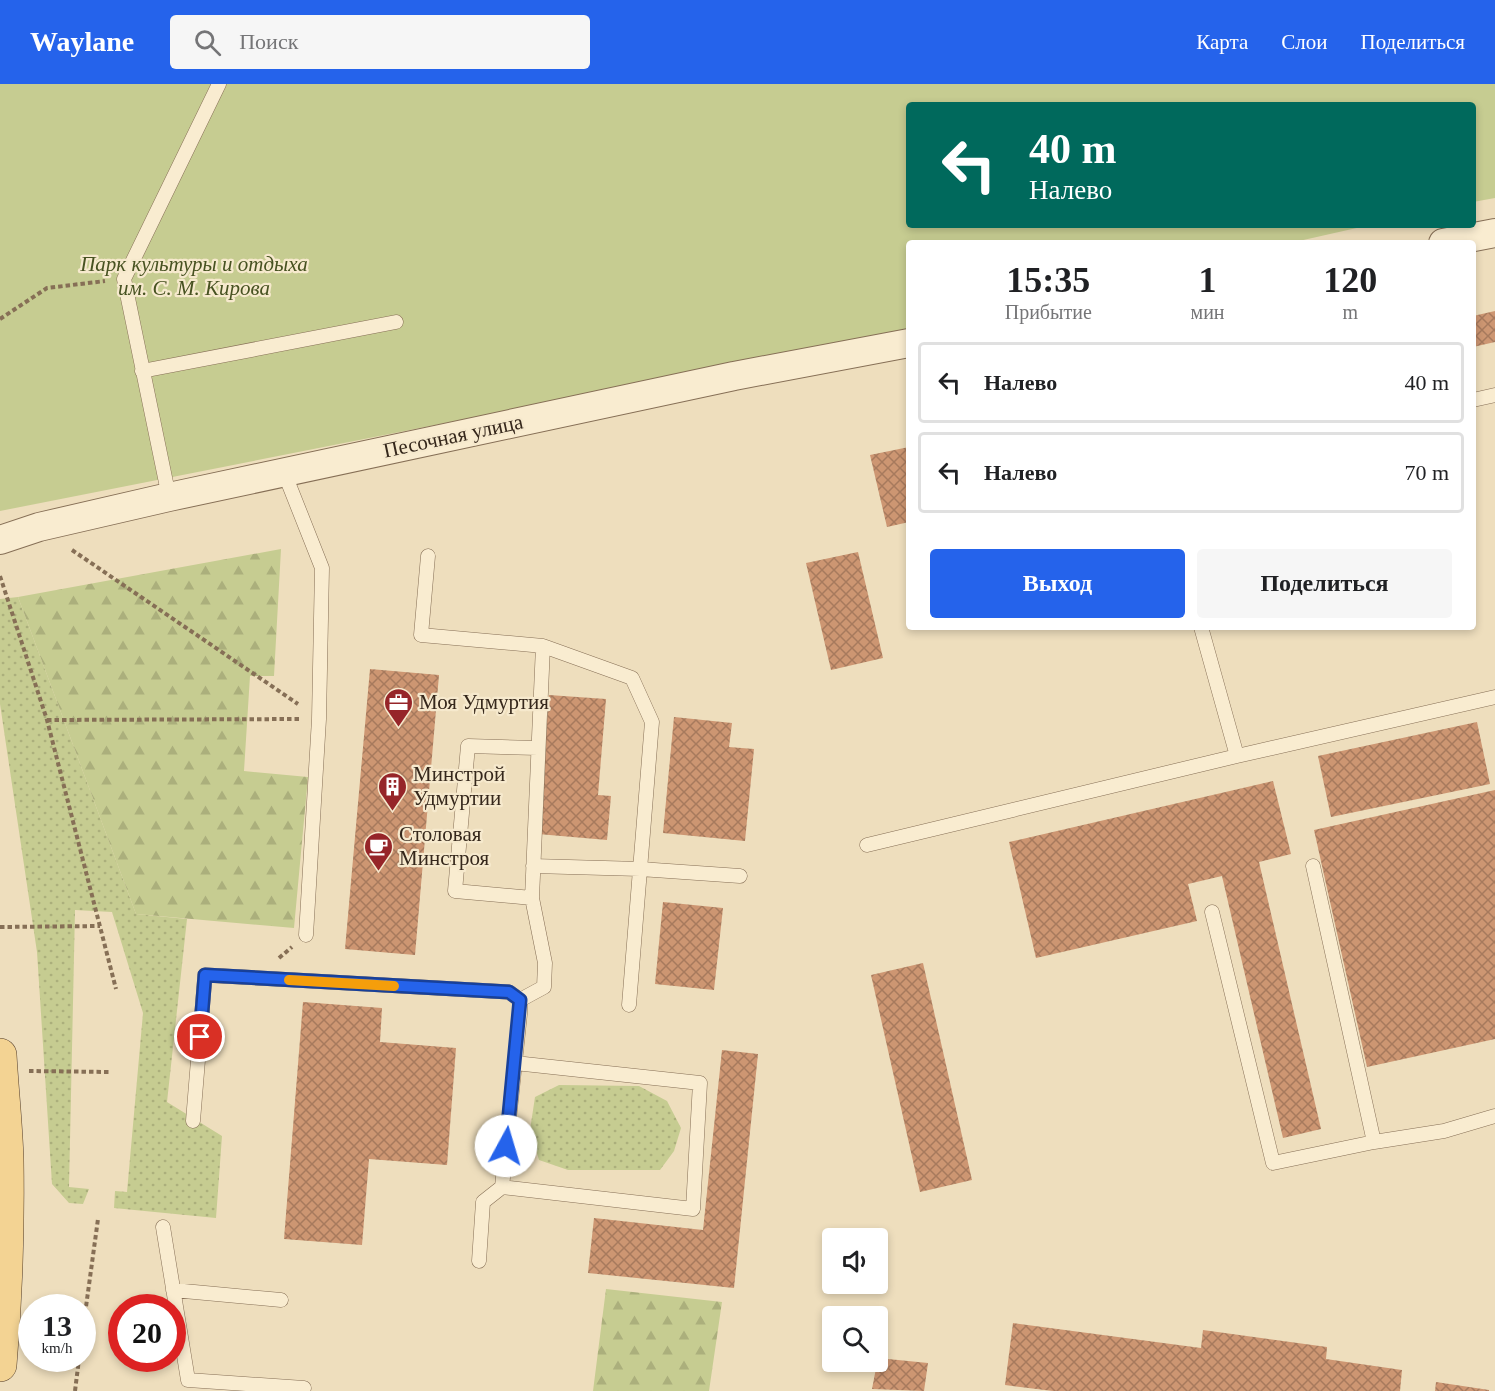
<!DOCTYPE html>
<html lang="ru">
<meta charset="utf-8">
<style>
body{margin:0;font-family:Georgia,serif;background:#f6f6f6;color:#202124;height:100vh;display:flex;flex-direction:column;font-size:22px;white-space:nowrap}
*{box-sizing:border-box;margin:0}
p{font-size:20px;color:#757577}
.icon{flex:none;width:33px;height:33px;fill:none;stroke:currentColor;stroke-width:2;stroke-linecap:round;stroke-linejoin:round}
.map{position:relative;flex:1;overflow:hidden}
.drawer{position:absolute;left:906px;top:156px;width:570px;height:390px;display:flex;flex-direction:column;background:#fff;border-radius:6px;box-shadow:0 3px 9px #0003}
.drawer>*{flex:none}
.top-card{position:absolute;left:906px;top:18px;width:570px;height:126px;border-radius:6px;box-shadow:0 3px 9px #0003;background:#00695c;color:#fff;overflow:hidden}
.tools{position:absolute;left:822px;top:1144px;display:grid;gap:12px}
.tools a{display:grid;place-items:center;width:66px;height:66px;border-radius:6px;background:#fff;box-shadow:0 3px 9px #0003;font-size:30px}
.speed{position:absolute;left:18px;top:1210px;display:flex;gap:12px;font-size:30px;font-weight:700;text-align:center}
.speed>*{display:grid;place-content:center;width:78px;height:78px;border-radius:50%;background:#fff;box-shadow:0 3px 9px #0003;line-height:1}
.speed small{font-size:15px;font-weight:400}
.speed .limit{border:9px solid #d22;background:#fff;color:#111}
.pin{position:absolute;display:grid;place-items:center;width:51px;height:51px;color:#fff;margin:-26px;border:3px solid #fff;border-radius:50%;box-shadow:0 2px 6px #0007}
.me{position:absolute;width:66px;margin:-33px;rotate:6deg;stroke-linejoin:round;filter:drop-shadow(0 0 4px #0008)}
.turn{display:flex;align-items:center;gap:21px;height:126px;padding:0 24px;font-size:27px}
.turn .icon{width:78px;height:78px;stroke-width:2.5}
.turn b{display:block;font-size:42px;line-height:51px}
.eta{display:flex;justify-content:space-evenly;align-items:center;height:102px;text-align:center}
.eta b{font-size:36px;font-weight:700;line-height:42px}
.primary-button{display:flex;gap:12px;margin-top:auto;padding:12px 24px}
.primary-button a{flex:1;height:69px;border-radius:6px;background:#2563eb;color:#fff;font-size:24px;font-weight:700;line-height:69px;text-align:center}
.primary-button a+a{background:#f6f6f6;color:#202124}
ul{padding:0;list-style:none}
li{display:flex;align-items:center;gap:18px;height:81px;margin:0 12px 9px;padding:0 12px;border:3px solid #e0e0e0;border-radius:6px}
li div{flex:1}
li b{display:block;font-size:22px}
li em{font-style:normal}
header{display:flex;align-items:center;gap:36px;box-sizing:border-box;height:84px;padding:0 30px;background:#2563eb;color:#fff}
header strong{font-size:28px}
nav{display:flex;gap:33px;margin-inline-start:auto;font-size:21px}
.search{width:420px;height:54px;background:#f6f6f6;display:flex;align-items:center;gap:15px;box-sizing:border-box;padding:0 21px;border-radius:6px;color:#757577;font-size:22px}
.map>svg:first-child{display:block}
.grass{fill:url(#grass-dots)}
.forest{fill:url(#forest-firs)}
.green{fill:#c6cc91}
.building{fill:url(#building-cross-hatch)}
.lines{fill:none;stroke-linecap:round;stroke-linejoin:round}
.lane-casing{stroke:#866f56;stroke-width:15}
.street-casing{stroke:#866f56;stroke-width:30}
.primary-casing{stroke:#533d2b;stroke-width:34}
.path{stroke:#866f56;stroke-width:4;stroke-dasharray:4.5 3;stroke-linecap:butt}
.lane{stroke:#f9ecd0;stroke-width:14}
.street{stroke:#f9ecd0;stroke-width:28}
.primary{stroke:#f3d393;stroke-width:33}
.route-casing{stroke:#184099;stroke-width:15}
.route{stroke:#2563eb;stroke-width:10}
.slow{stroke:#f59e0b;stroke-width:10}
.labels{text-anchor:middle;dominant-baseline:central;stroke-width:4.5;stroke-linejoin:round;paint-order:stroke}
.park-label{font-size:21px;font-style:italic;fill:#475221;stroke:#f6e9cd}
.street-label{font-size:21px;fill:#35271b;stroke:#f6e9cd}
.poi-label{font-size:21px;fill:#35271b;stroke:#f6e9cd;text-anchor:start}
</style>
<header>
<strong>Waylane</strong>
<div class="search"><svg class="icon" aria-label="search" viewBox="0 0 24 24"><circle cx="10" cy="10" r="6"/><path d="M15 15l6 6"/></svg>Поиск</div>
<nav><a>Карта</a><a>Слои</a><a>Поделиться</a></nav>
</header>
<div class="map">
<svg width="1495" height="1307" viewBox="0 0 1495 1307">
<defs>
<pattern id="grass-dots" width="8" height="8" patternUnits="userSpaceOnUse" patternTransform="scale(1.5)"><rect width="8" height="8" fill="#c6cc91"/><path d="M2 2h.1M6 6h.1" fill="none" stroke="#abaf7c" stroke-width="1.8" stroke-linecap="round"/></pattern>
<pattern id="forest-firs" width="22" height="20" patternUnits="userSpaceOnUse" patternTransform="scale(1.5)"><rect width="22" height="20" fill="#c6cc91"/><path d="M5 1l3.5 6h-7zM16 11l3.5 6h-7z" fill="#abaf7c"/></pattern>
<pattern id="building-cross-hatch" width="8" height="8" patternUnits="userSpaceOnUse" patternTransform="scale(1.5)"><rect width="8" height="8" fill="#cd9672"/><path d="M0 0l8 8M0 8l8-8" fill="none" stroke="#a77a5d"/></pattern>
</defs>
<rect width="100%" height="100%" fill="#eedebd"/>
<path class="grass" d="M 18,513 L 136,830 L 187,835 L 167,1018 L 222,1052 L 216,1134 L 114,1124 L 115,1107 L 127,1108 L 143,929 L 112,828 L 75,826 L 69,1103 L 89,1105 L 83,1120 L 69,1119 L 52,1100 L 37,868 L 0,620 L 0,515 Z
M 559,1001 L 639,1002 L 667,1017 L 681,1044 L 674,1067 L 660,1086 L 568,1086 L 539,1076 L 530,1046 L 535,1013 Z"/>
<path class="forest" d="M 281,465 L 274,592 L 250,592 L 244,687 L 308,693 L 294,844 L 136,830 L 18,513 Z
M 606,1205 L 722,1218 L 709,1307 L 593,1307 Z"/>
<path class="green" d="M 0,0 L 1495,0 L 1495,114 L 1473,118 L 1473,21 L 909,21 L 909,141 L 1370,141 L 1290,159 L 909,159 L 909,245 L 790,271 L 0,427 Z"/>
<path class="building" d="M 1495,227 L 1495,258 L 1473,263 L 1473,232 Z
M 909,363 L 909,438 L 887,443 L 870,371 Z
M 858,468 L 883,574 L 831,586 L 806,479 Z
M 370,585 L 439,591 L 415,871 L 345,865 Z
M 549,611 L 606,615 L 598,711 L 611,712 L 607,756 L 538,750 Z
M 674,633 L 732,639 L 729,663 L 754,665 L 745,757 L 663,749 Z
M 1477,638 L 1490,700 L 1331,733 L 1318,672 Z
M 1273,697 L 1291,770 L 1259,778 L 1321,1045 L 1283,1054 L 1222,792 L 1188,800 L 1197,837 L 1036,874 L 1009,758 Z
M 1495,706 L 1495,955 L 1367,983 L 1314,746 Z
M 663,818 L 723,824 L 714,906 L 655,900 Z
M 923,879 L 972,1096 L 920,1108 L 871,891 Z
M 303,918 L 382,924 L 380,958 L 456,964 L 447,1081 L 369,1075 L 362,1161 L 284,1155 Z
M 722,966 L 758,970 L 734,1204 L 588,1189 L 594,1134 L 703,1146 Z
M 1013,1239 L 1201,1264 L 1203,1246 L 1327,1263 L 1326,1275 L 1402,1286 L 1400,1307 L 1053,1307 L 1005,1301 Z
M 878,1274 L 928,1279 L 924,1307 L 872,1305 Z
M 1436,1298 L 1489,1306 L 1489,1307 L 1435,1307 Z"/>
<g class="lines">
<defs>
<path id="lane" d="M 142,287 L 396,238
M 1473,316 L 1495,311
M 284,388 L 322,484 L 319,635 L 306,851
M 169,413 L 124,195 L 219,0
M 428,472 L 421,551 L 543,562 L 532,814 L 545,879 L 544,903 L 520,916
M 1201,543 L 1237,672 L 1495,613
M 543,562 L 632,594 L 652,638 L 629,921
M 867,761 L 1237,672
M 533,782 L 640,785 L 740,792
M 1313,782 L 1374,1058 L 1444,1047 L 1495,1032
M 532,814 L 455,807 L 468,662 L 538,664
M 1212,828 L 1273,1079 L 1374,1058
M 193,1037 L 205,891 L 509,908 L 520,916 L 520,930 L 502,1103 L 483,1118 L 479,1177
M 502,1103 L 693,1125 L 700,999 L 515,979
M 163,1143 L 188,1296 L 304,1304
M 173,1206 L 281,1216"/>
<path id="street" d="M 1443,159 L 1495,149
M 0,456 L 39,443 L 169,413 L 734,292 L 909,259"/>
<path id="primary" d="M 0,971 C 2,1006 6,1041 7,1076 C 8,1144 6,1213 0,1281"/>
</defs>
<use href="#lane" class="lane-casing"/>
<use href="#street" class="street-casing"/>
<use href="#primary" class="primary-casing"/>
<path class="path" d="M 0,235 L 47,204 L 105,197
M 72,466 L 298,620
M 0,492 L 47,636 L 116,905
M 47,636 L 301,635
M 0,843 L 100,842
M 279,874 L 292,863
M 29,987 L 110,988
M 82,1252 L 98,1135
M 75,1307 L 79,1275"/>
<use href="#lane" class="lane"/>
<use href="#street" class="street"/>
<use href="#primary" class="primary"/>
</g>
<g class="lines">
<defs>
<path id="route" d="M 200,953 L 205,891 L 509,908 L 520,916 L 506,1062"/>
</defs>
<use href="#route" class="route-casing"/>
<use href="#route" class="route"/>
<path class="slow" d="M 289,896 L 394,902"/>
</g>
<defs>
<symbol id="office-pin" viewBox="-11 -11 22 30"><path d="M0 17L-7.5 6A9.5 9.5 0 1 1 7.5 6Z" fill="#962529" stroke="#f6e9cd"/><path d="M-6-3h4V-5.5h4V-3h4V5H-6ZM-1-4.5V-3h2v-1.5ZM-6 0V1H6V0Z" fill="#fff"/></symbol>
<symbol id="building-pin" viewBox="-11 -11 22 30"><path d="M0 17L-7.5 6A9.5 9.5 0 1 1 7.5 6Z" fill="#962529" stroke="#f6e9cd"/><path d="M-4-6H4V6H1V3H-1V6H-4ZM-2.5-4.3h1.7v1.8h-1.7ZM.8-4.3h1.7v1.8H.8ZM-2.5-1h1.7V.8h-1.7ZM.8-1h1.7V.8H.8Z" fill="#fff"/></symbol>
<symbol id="cafe-pin" viewBox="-11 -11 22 30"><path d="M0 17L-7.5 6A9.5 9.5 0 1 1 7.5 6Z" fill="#962529" stroke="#f6e9cd"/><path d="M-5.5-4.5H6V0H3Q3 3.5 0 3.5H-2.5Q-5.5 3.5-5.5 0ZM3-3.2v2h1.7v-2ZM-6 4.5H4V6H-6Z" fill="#fff"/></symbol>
</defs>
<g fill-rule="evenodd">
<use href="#office-pin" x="382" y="602" width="33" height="45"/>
<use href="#building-pin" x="376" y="686" width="33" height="45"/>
<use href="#cafe-pin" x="362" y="746" width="33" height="45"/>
</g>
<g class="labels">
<g class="park-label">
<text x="194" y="180">Парк культуры и отдыха<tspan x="194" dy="24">им. С. М. Кирова</tspan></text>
</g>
<g class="street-label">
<text transform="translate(453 352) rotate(-12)">Песочная улица</text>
</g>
<g class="poi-label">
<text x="419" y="618">Моя Удмуртия</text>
<text x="413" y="690">Минстрой<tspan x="413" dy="24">Удмуртии</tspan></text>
<text x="399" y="750">Столовая<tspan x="399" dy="24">Минстроя</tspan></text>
</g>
</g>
</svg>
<div class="tools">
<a><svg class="icon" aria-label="sound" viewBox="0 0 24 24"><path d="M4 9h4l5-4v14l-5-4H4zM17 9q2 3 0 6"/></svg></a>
<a><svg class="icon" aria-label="search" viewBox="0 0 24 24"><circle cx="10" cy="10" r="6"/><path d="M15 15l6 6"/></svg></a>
</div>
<div class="speed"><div>13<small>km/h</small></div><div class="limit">20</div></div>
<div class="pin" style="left:200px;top:953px;background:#d93025"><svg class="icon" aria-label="arrive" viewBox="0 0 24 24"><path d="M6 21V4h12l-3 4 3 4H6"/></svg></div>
<svg class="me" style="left:506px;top:1062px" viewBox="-20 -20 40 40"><circle r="19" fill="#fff"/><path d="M0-13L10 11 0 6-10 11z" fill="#2563eb"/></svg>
<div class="top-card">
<div class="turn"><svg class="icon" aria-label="left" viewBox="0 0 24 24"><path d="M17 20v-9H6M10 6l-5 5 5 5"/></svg><div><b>40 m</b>Налево</div></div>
</div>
<section class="drawer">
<div class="eta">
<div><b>15:35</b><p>Прибытие</p></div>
<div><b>1</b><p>мин</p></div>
<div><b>120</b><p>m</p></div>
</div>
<ul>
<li><svg class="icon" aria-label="left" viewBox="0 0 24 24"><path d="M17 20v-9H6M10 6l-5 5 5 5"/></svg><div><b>Налево</b></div><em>40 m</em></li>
<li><svg class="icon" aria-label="left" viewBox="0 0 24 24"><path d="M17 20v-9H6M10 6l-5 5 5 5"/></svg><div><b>Налево</b></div><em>70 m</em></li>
</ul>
<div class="primary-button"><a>Выход</a><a>Поделиться</a></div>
</section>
</div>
